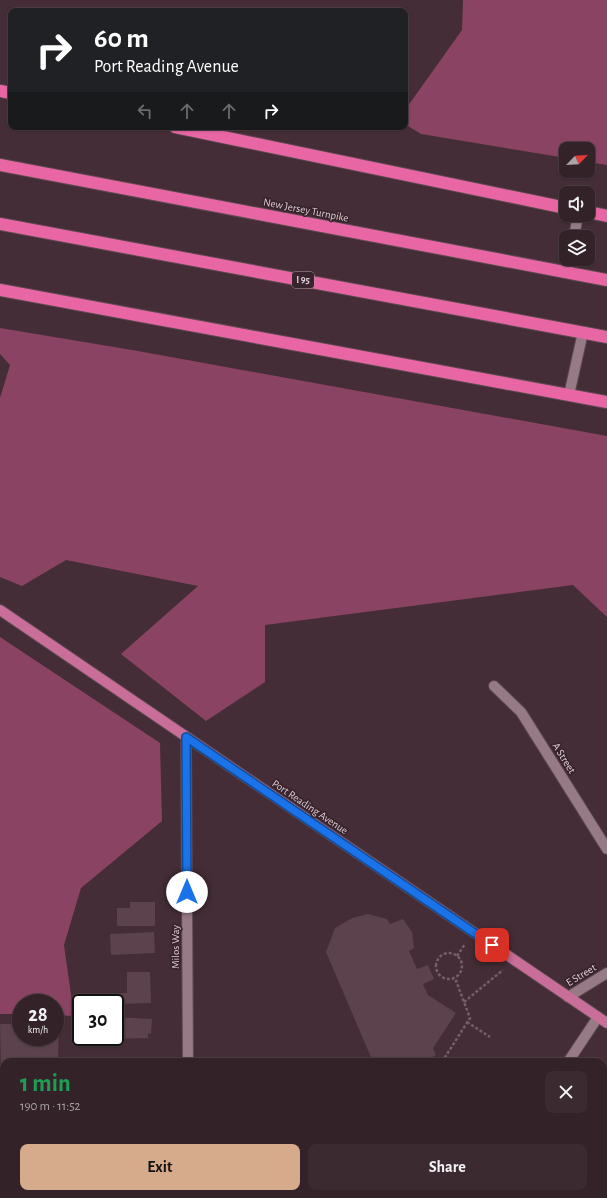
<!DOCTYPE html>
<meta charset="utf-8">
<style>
body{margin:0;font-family:"Alegreya Sans",sans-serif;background:#3b2a30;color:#f1f3f6;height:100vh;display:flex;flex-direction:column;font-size:15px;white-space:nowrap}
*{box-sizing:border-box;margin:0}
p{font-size:13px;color:#a9a4a8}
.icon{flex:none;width:22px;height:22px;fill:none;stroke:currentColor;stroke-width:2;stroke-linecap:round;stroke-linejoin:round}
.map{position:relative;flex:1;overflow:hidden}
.details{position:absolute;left:0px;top:1058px;width:607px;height:140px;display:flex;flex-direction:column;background:#332228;border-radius:12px 12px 0 0;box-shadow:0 1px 3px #0004,0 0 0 1px #4e3f45}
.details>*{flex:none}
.banner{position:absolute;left:8px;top:8px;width:400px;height:122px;border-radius:8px;box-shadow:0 1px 3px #0004,0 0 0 1px #4e3f45;background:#202124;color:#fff;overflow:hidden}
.needle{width:26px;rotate:65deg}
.buttons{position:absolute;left:559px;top:142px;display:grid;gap:8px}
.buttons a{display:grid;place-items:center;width:36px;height:36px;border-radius:8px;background:#332228;box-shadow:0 1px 3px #0004,0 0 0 1px #4e3f45;font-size:20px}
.speed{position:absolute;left:12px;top:994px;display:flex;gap:8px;font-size:20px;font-weight:700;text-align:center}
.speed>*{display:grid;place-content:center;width:52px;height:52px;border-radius:50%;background:#332228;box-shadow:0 1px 3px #0004,0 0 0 1px #4e3f45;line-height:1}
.speed small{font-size:10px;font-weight:400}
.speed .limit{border:2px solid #111;border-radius:6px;background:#fff;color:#111}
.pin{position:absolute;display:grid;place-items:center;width:34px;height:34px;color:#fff;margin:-17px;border-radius:8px;box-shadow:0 2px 6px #0006}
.me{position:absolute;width:44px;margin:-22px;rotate:0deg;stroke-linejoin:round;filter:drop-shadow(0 0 3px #0008)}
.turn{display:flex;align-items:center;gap:14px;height:84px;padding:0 20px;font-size:18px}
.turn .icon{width:52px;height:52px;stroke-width:2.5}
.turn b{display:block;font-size:28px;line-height:34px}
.lanes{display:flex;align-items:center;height:38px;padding:0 20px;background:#0003;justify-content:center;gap:20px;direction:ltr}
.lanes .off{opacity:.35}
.round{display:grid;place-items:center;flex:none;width:42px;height:42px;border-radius:8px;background:#3b2a30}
.head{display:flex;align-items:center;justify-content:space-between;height:68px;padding:0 20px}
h1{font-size:24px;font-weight:700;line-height:30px;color:#1e9e55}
.action{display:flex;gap:8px;margin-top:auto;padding:8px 20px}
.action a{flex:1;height:46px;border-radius:8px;background:#d6ab8b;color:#111;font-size:16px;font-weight:700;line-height:46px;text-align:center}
.action a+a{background:#3b2a30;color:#f1f3f6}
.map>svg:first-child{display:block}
.green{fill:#8a4363}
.building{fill:#5b424c}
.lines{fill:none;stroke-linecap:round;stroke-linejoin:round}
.minor-casing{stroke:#5d4951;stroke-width:12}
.major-casing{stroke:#5d4951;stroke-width:12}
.highway-casing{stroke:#5d4951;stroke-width:14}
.path{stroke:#745f67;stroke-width:2.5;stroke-dasharray:3 2;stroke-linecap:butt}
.minor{stroke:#967a85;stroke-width:10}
.major{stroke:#c86e98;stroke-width:10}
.highway{stroke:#e966a4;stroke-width:12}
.route-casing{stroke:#114b97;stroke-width:10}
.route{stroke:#1a73e8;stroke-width:7}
.labels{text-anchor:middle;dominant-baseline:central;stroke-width:3.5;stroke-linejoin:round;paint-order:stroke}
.shield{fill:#39232c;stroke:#ad9ca2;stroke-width:1}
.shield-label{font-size:10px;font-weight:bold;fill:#dfd0d5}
.street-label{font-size:11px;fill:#dfd0d5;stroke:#39232c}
</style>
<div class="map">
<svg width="607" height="1198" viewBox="0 0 607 1198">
<rect width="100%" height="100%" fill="#442d36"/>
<path class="green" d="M 463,0 L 607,0 L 607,165 L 588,162 L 588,149 L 566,149 L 566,158 L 421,134 L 405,124 L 405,110 L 462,30 Z
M 0,328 L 138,351 L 607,436 L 607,617 L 573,585 L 265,625 L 265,682 L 206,721 L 121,654 L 198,586 L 66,560 L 22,586 L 0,577 L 0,398 L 10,365 L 0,354 Z
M 0,637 L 160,743 L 162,821 L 81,888 L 64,945 L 74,1016 L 55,1015 L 55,1003 L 21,1003 L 21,1014 L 0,1014 Z"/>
<path class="building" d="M 130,902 L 155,902 L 155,926 L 117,926 L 117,908 L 130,908 Z
M 368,914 L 387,919 L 390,924 L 403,919 L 412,932 L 414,948 L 409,951 L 417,969 L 428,965 L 434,979 L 423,984 L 428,995 L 456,1013 L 433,1048 L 436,1055 L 423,1062 L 373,1062 L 326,952 L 335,928 L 352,918 Z
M 154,932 L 155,953 L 111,955 L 110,934 Z
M 127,972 L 150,972 L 151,1003 L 121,1004 L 120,998 L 116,999 L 116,993 L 127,993 Z
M 84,998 L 103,998 L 103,1003 L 84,1003 Z
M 115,1017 L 152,1019 L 151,1034 L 148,1033 L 148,1038 L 113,1039 L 115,1037 Z
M 55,1023 L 59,1023 L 58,1062 L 4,1062 L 4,1072 L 1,1073 L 0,1024 L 21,1024 L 21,1037 L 55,1037 Z"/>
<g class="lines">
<defs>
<path id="minor" d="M 574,237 L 578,215
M 567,273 L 570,259
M 569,395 L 583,332
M 494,686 L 521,712 L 607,849
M 186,737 L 188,1062
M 568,997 L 607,973
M 568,1062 L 598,1017
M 0,1106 L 4,1106
M 603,1113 L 607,1110
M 0,1166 L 4,1165
M 188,1194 L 188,1198"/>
<path id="major" d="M 0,610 L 607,1023"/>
<path id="highway" d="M 0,91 L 11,93
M 175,127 L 566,208
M 0,165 L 607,280
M 588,212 L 607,216
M 0,224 L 607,337
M 0,290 L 607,402"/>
</defs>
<use href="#minor" class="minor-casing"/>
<use href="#major" class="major-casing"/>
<use href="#highway" class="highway-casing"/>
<path class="path" d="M436 966a13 13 0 1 1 26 0a13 13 0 1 1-26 0Z
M 457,956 L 465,944
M 464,1002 L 503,970
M 467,1022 L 490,1037
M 442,1062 L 470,1018 L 455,978"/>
<use href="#minor" class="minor"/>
<use href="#major" class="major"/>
<use href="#highway" class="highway"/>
</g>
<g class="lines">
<defs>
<path id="route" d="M 187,892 L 186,737 L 492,945"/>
</defs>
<use href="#route" class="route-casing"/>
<use href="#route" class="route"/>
</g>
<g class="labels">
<rect class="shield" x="292" y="272" width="22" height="16" rx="3"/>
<g class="shield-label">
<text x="303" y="280">I 95</text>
</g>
<g class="street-label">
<text transform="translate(306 210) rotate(11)">New Jersey Turnpike</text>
<text transform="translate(564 758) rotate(58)">A Street</text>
<text transform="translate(310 807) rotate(34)">Port Reading Avenue</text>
<text transform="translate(175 947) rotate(-90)">Milos Way</text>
<text transform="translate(581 975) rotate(-31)">E Street</text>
</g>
</g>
</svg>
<div class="buttons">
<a><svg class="needle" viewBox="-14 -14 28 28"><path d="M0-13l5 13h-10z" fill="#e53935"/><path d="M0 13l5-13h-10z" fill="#a9a4a8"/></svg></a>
<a><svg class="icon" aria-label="sound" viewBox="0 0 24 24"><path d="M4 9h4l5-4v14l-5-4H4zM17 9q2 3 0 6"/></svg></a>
<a><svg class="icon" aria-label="layers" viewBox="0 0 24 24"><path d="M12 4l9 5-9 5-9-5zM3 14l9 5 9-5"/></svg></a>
</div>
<div class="speed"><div>28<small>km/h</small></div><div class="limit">30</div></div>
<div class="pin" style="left:492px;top:945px;background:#d93025"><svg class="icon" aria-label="arrive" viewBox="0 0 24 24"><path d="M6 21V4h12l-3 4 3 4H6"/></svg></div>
<svg class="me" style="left:187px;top:892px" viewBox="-20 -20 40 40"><circle r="19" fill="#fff"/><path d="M0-13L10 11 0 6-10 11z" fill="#1a73e8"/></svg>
<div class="banner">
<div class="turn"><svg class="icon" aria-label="right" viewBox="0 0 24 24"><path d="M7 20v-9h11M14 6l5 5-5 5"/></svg><div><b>60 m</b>Port Reading Avenue</div></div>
<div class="lanes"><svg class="icon off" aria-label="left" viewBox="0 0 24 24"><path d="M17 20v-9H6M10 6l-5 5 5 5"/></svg><svg class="icon off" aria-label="ahead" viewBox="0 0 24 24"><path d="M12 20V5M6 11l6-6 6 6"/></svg><svg class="icon off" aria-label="ahead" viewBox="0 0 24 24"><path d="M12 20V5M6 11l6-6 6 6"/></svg><svg class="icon" aria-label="right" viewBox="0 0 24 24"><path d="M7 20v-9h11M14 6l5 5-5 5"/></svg></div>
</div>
<section class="details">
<div class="head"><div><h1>1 min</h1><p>190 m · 11:52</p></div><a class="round"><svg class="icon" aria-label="close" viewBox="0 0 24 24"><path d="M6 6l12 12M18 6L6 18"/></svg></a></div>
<div class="action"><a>Exit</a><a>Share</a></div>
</section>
</div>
